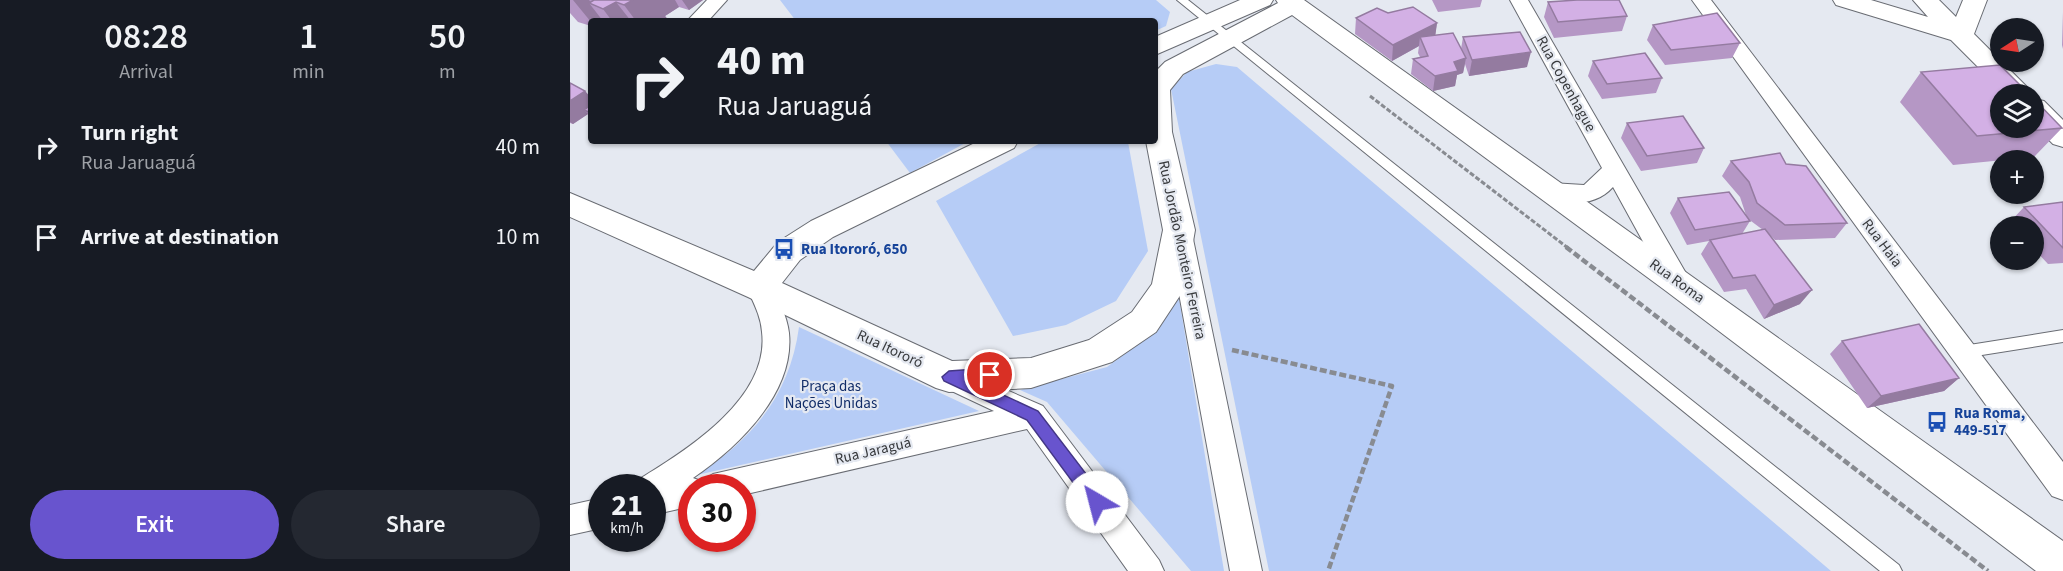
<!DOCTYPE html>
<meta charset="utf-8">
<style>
body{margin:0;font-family:"Source Sans 3",sans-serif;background:#242831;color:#f1f3f6;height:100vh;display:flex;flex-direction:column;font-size:22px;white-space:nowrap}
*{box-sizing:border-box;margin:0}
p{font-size:20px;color:#9ea1a6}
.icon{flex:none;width:33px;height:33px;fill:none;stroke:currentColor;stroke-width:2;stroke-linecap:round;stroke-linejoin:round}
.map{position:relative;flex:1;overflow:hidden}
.details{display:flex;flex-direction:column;background:#171b24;width:570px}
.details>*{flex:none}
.banner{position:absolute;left:18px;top:18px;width:570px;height:126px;border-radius:6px;box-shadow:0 2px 4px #0004;background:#171b24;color:#f1f3f6;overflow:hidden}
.needle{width:39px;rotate:258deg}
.buttons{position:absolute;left:1420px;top:18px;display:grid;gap:12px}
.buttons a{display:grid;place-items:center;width:54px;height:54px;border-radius:50%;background:#171b24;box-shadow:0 2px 4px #0004;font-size:30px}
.speed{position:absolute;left:18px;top:474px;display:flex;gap:12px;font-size:30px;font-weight:700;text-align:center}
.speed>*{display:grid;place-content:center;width:78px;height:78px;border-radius:50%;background:#171b24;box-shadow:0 2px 4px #0004;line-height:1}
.speed small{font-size:15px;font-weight:400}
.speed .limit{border:9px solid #d22;background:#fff;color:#111}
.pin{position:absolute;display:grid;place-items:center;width:51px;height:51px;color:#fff;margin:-26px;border:3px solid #fff;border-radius:50%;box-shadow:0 2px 6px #0007}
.me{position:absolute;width:66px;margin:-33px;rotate:323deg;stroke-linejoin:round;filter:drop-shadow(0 0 4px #0008)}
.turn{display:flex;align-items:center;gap:21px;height:126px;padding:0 30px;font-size:27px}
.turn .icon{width:78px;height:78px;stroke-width:2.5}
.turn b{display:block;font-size:42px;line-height:51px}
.eta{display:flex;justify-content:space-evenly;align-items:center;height:102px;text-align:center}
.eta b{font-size:36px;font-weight:600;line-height:42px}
.button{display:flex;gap:12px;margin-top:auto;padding:12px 30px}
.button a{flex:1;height:69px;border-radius:36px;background:#6854ce;color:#fff;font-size:24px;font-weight:600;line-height:69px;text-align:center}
.button a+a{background:#242831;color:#f1f3f6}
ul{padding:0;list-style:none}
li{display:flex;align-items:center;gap:18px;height:90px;padding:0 30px}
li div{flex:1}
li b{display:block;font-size:22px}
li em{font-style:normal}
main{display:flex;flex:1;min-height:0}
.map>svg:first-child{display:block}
.green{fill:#b6ccf6}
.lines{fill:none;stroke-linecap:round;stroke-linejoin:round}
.lane-casing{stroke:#696c73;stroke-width:2}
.street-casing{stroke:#696c73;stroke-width:2}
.secondary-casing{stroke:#696c73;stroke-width:2}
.path-far1{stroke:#888b91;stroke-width:3;stroke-dasharray:5 2;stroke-linecap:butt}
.path{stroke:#888b91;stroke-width:4.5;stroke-dasharray:7 3;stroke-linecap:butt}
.lane{fill:#fff;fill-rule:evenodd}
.street{fill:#fff;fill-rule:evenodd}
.secondary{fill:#fff;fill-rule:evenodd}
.wall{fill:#b597c5}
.shaded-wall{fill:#947ba0}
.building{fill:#d3b0e5;stroke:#947ba0;stroke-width:1.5}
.route{fill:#6854ce;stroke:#443786;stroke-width:1.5}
.labels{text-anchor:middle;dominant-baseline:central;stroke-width:4.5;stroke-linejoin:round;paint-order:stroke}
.street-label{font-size:15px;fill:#383a3d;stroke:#e5e9f1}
.transit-label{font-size:15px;font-weight:bold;fill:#164399;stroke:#e5e9f1;text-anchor:start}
.park-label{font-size:15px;fill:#102c68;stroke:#e5e9f1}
</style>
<main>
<section class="details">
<div class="eta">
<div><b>08:28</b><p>Arrival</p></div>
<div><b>1</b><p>min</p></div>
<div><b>50</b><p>m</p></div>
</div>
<ul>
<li><svg class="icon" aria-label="right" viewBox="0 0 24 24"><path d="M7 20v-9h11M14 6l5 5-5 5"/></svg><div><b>Turn right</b><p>Rua Jaruaguá</p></div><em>40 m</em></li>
<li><svg class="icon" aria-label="arrive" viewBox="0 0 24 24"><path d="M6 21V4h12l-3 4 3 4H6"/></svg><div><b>Arrive at destination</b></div><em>10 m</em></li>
</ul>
<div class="button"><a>Exit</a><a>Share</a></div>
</section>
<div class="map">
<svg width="1493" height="571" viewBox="0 0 1493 571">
<rect width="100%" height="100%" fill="#e5e9f1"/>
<path class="green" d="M 210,0 L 586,0 L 600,12 L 596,26 L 585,31 L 585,21 L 226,21 Z
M 646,64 L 667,67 L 1261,571 L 699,571 L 601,89 L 617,72 Z
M 316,141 L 399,141 L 340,173 Z
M 474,141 L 558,142 L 578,251 L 546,301 L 496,325 L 443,336 L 366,201 Z
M 608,292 L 654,571 L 621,571 L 477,402 L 450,390 L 537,367 L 589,329 Z
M 229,327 L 409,411 L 127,475 C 184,438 220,394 229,327 Z"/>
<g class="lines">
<defs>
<path id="lane" d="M 607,0 L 618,0 L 1329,565 L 1332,571 L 1310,571 Z
M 1493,330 L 1493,342 L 1393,358 L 1388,356 L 1386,352 L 1388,348 L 1393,346 Z"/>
<path id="street" d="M 137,0 L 157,0 L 138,21 L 117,21 Z
M 940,0 L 958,0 L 1117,275 L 1121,282 L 1117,289 L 1108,292 L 1099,289 L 1043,187 C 1025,207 997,205 973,198 L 969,192 L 973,186 L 981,183 L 1014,185 L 1032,168 Z
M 1122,0 L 1141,0 L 1493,462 L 1493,500 L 1482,496 Z
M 611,230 L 620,232 L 623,239 L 692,571 L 660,571 L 599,239 L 602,232 Z
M 190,278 L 199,281 C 207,296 217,315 219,333 C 225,393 168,447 123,478 L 131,481 L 143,474 L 424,411 L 369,385 L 365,377 L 369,369 L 379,365 L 473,406 L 589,560 L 594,571 L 558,571 L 457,429 L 172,495 L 172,488 L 122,488 L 122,506 L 82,515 L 82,488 L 67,488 L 71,478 C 119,449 200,397 192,332 C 191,316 183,302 177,288 L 181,281 Z
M 32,498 L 32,528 L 0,535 L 0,505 Z"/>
<path id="secondary" d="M 670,0 L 703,0 L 700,5 L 585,55 L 585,37 Z
M 706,0 L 734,0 L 1493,541 L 1493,571 L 1466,571 L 1096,291 L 722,15 L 613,74 L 600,90 L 602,132 L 625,230 L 615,288 L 586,332 L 542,362 L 461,388 L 379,392 L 366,388 L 178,297 L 0,217 L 0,193 L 184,271 L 208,242 L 241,221 L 409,141 L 448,141 L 444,148 L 263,237 L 230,260 L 212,283 L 382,361 L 461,358 L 519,340 L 562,312 L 582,284 L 593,230 L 576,141 L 585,141 L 585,72 L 595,62 L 708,3 Z
M 1263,0 L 1301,0 L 1358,17 L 1343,0 L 1369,0 L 1386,17 L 1393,0 L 1417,0 L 1404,34 L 1464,94 L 1435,94 L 1381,40 L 1266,5 Z
M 1464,99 L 1474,101 L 1493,120 L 1493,147 L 1483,144 L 1464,125 Z"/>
</defs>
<use href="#lane" class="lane-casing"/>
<use href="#street" class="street-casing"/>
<use href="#secondary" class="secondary-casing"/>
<path class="path-far1" d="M 800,96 L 998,248"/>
<path class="path" d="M 996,247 L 1418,571
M 662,350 L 822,386 L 758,571"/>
<use href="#lane" class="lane"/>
<use href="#street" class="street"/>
<use href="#secondary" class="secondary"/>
</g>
<path class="wall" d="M 0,0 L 133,0 L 119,10 L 109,7 L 95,16 L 99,21 L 21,21 L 21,26 L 8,22 L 0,13 Z
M 862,0 L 912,0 L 910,7 L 868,12 Z
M 978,2 L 1057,16 L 1052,31 L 984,38 L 974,17 Z
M 1493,12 L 1493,49 L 1492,45 Z
M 818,13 L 867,23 L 865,35 L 891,49 L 893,37 L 957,67 L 899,76 L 895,64 L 893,73 L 887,75 L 885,86 L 863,91 L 841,74 L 843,59 L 850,57 L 848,53 L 849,46 L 822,61 L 785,34 L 786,18 Z
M 1083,25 L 1170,43 L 1162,58 L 1095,65 L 1077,40 Z
M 1023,61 L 1092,78 L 1086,93 L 1032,99 L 1018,76 Z
M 1351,72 L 1492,128 L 1464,157 L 1383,165 L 1330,102 Z
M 0,83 L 15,91 L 21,98 L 21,117 L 18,114 L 3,124 L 0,123 Z
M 1057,123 L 1134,148 L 1127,163 L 1071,171 L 1051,138 Z
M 1161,161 L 1216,164 L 1277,223 L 1265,238 L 1205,240 L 1200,235 L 1230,304 L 1194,319 L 1176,289 L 1154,292 L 1131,254 L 1139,241 L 1117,245 L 1100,213 L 1108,198 L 1180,221 L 1172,234 L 1193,230 L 1177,218 L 1170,197 L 1152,176 Z
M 1493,202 L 1493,263 L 1478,264 L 1464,249 L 1464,226 L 1444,226 L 1440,222 L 1454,207 Z
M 1272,341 L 1389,378 L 1374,391 L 1297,408 L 1260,354 Z"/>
<path class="shaded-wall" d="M 3,0 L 19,0 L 23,5 L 19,3 L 33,21 L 21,21 L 21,22 Z
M 63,0 L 105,0 L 109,7 L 95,16 L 99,21 L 66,21 L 54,5 Z
M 112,0 L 133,0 L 119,10 Z
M 46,2 L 61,21 L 42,21 L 33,9 Z
M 867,23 L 865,38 L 850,37 L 849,46 L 822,61 L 823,45 Z
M 961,52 L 957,67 L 899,76 L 902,60 Z
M 896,58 L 893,73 L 887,75 L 885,86 L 863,91 L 865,76 L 884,62 Z
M 15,91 L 21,98 L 21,112 L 14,110 L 18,114 L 3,124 L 0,122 L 0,101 Z
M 1242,290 L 1230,304 L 1194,319 L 1204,305 Z
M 1389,378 L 1374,391 L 1297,408 L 1311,396 Z"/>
<path class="building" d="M 24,0 L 63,0 L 54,5 L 46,2 L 33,9 L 19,3 Z
M 1007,0 L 1049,0 L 1057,16 L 988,22 L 978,2 Z
M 843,7 L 867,23 L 823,45 L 786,18 L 807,8 L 818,13 Z
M 1147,13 L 1170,43 L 1101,50 L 1083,25 Z
M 950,32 L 961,52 L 902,60 L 893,37 Z
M 883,33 L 896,58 L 884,62 L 888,71 L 865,76 L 843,59 L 858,56 L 850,37 Z
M 1075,53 L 1092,78 L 1037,84 L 1023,61 Z
M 1430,65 L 1459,94 L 1431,94 L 1431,128 L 1464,128 L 1464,99 L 1492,128 L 1407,136 L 1351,72 Z
M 0,83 L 15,91 L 0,101 Z
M 21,105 L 21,113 L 14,110 Z
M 1113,116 L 1134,148 L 1077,156 L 1057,123 Z
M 1210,153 L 1216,164 L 1236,166 L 1277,223 L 1215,225 L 1187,203 L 1179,182 L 1161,161 Z
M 1159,192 L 1180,221 L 1125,230 L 1108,198 Z
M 1493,202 L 1493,248 L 1454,207 Z
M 1195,229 L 1242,290 L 1204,305 L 1185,275 L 1163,278 L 1140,240 Z
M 1349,324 L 1389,378 L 1311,396 L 1272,341 Z"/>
<path class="route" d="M 420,368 L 425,370 L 428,375 L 425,379 L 405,382 L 468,411 L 533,496 L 535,502 L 533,507 L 527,510 L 521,507 L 457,420 L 374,381 L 372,377 L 379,371 Z"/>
<defs>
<symbol id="bus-bare" viewBox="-9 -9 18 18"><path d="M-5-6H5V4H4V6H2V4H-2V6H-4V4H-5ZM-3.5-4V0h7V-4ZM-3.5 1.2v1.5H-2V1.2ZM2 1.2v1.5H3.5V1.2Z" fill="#1a4fb4" stroke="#e5e9f1" stroke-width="2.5" paint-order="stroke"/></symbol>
</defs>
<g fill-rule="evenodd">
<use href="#bus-bare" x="199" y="234" width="30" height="30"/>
<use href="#bus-bare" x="1352" y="407" width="30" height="30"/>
</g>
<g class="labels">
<g class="street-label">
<text transform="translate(996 84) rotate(61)">Rua Copenhague</text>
<text transform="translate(1312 243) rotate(53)">Rua Haia</text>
<text transform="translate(612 250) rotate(78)">Rua Jordão Monteiro Ferreira</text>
<text transform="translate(1107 281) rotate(36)">Rua Roma</text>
<text transform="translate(320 349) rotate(25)">Rua Itororó</text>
<text transform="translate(303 451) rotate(-13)">Rua Jaraguá</text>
</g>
<g class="transit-label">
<text x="231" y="249">Rua Itororó, 650</text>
<text x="1384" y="413">Rua Roma,<tspan x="1384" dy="17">449-517</tspan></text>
</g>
<g class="park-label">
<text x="261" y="386">Praça das<tspan x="261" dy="17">Nações Unidas</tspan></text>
</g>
</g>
</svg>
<div class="buttons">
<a><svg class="needle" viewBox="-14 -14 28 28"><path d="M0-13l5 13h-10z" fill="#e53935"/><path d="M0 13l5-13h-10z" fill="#9ea1a6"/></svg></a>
<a><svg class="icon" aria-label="layers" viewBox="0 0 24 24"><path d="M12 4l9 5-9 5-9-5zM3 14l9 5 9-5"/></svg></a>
<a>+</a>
<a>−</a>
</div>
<div class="speed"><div>21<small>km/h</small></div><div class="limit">30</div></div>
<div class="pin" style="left:420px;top:375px;background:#d93025"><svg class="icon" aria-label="arrive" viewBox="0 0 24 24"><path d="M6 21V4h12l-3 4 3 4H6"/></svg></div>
<svg class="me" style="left:527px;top:502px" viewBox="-20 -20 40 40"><circle r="19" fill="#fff"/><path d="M0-13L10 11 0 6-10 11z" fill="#6854ce"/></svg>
<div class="banner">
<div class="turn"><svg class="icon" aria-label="right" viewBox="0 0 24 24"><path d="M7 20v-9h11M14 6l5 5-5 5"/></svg><div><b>40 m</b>Rua Jaruaguá</div></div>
</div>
</div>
</main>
